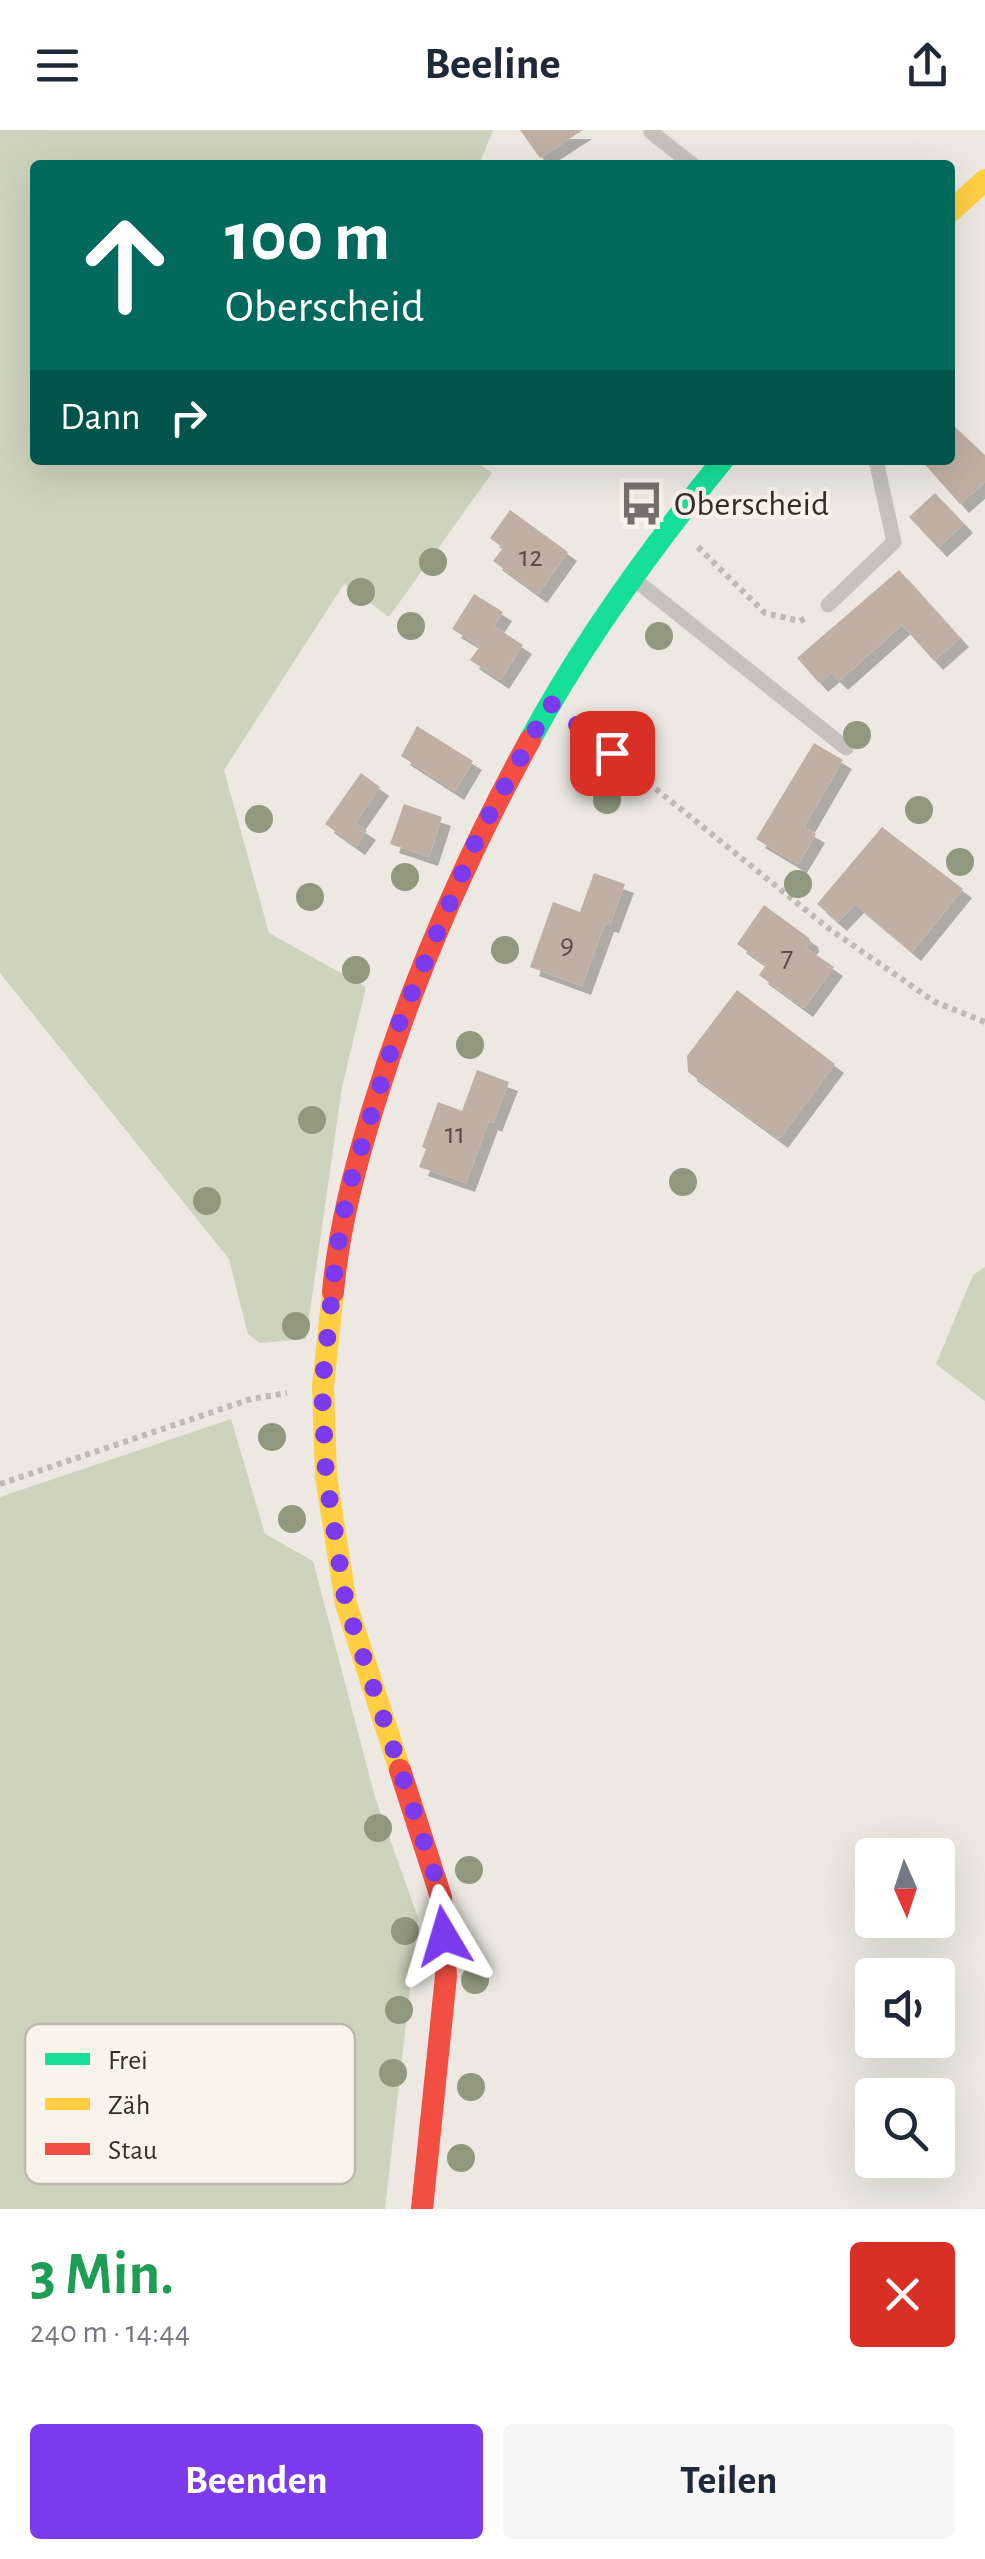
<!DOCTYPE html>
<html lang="de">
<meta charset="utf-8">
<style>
body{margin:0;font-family:"Alegreya Sans",sans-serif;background:#f6f6f7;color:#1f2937;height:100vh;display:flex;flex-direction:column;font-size:38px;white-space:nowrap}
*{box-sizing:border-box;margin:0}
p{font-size:32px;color:#747a83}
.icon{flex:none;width:55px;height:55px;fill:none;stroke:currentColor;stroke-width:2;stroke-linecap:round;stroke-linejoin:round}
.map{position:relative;height:2079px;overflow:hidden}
.panel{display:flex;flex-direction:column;background:#fff;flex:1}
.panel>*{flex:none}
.banner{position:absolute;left:30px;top:30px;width:925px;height:305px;border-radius:10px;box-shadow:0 10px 40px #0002;background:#00695c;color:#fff;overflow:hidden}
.needle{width:65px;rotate:177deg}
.fabs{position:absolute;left:855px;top:1708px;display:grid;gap:20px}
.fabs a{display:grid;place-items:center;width:100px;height:100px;border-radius:10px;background:#fff;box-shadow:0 10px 40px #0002;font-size:50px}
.pin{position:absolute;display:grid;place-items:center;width:85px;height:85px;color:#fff;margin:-42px;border-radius:20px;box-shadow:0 5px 15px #0006}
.me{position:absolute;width:110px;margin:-55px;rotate:353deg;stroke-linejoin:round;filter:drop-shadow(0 0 8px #0008)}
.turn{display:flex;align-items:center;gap:35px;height:210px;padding:0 30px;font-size:45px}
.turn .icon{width:130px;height:130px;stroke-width:2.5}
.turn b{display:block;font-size:70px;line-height:85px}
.then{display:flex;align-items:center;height:95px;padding:0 30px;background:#0003;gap:20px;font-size:38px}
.round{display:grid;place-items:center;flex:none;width:105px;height:105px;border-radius:10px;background:#f6f6f7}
.headline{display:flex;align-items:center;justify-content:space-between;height:170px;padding:0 30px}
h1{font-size:60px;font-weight:700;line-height:75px;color:#1e9e55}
.action{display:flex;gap:20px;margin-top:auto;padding:20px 30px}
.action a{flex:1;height:115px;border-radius:10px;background:#7c3aed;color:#fff;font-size:40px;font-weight:700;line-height:115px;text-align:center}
.action a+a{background:#f6f6f7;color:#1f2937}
header{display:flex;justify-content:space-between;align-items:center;height:130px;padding:0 30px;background:#fff;font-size:45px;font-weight:700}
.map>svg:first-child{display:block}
.green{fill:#cdd3bc}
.building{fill:#c0afa4;filter:url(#shadow)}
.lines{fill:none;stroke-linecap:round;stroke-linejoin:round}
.path{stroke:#bfbab4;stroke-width:6;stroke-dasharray:5 5;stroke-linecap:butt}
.lane{stroke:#c6c1bb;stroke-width:15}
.fast{stroke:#16e098;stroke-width:22}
.slow{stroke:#ffcf43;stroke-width:22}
.jam{stroke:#f24e42;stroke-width:22}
.tree{fill:#90987e}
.route{stroke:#7c3aed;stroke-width:18;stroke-dasharray:0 32.4}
.labels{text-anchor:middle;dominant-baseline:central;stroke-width:8;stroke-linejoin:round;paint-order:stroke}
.number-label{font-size:30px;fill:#594e48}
.poi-label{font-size:35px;fill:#372e29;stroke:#f9f3ea;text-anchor:start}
.key{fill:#f9f3ea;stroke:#bfb8b0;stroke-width:2.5}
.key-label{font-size:28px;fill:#372e29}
</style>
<header><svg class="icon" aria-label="menu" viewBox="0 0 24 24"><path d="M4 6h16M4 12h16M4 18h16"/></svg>Beeline<svg class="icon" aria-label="share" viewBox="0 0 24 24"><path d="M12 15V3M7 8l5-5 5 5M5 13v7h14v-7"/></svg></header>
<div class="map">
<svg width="985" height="2079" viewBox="0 0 985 2079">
<defs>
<filter id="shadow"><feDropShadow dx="9" dy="9" stdDeviation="0" flood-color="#0004"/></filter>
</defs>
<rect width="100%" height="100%" fill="#ede9e2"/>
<path class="green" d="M 0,0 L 493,0 L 479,35 L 35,35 L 35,330 L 473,330 L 492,343 L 389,487 L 344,454 L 224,640 L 269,803 L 366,857 L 342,957 L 306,1209 L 260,1213 L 248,1204 L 229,1129 L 0,843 Z
M 985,1137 L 985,1271 L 936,1234 L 973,1145 Z
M 231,1289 L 265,1404 L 313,1431 L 375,1667 L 418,1788 L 385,2079 L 0,2079 L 0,1367 Z"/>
<path class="building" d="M 520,0 L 583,0 L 540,28 Z
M 955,297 L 985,325 L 985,352 L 960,374 L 921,330 L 950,330 L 950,301 Z
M 935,363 L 964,394 L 938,418 L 909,387 Z
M 510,380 L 568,422 L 538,464 L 493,431 L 503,418 L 490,408 Z
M 899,440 L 960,508 L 934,531 L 902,495 L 839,551 L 831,543 L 819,553 L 797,528 Z
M 474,464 L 503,482 L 494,496 L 523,515 L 500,550 L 470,530 L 480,516 L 452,499 Z
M 417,596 L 473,631 L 455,661 L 401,626 Z
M 814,613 L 843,630 L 804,697 L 816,704 L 798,734 L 756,709 Z
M 361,643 L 380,657 L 355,693 L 367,701 L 356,716 L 325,694 Z
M 404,674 L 442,687 L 429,727 L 390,714 Z
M 882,697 L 963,759 L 912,822 L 855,774 L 838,792 L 817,774 Z
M 594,743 L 625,754 L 610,794 L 605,793 L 582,856 L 530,837 L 553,772 L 580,782 Z
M 764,775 L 809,808 L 810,813 L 806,818 L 834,837 L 804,878 L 759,845 L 766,835 L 737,814 Z
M 737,860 L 835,934 L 779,1009 L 688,942 L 687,926 Z
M 477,940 L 509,952 L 493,993 L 489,991 L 466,1053 L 419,1037 L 426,1019 L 422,1017 L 438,972 L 462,981 Z"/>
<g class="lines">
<path class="path" d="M 698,417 L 765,483 L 800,491 L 806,488
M 578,596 L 828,798 L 935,872 L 985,892
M 0,1354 L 251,1269 L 287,1263"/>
<path class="lane" d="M 651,2 L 693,35
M 634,449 L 846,618
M 828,475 L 894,412 L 876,330"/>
<path class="fast" d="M 530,610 C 584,510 651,418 723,330"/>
<path class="slow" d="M 950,82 L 985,50
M 333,1162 L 323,1257 L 326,1346 L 346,1474 L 400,1640"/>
<path class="jam" d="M 333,1162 C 339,1097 355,1037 374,975 C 413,848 466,727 530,610
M 400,1640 L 441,1767 L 446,1846 L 422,2079"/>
</g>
<g class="tree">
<circle cx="433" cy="432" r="14"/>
<circle cx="361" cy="462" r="14"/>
<circle cx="411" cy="496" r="14"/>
<circle cx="659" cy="506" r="14"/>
<circle cx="857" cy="605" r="14"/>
<circle cx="607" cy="670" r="14"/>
<circle cx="919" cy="680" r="14"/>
<circle cx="259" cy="689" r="14"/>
<circle cx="960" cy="732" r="14"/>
<circle cx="405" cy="747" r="14"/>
<circle cx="798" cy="754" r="14"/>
<circle cx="310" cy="767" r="14"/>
<circle cx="505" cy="820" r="14"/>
<circle cx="356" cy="840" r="14"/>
<circle cx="470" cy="915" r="14"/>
<circle cx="312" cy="990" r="14"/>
<circle cx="683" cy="1052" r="14"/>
<circle cx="207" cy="1071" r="14"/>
<circle cx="296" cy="1196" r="14"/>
<circle cx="272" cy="1307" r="14"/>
<circle cx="292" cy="1389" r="14"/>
<circle cx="378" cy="1698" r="14"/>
<circle cx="469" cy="1740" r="14"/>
<circle cx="405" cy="1801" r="14"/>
<circle cx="475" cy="1850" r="14"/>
<circle cx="399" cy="1880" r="14"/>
<circle cx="393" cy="1943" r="14"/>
<circle cx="471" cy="1957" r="14"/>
<circle cx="461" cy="2028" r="14"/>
</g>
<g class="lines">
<path class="route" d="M 444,1806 L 442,1767 L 346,1474 L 326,1346 L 322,1258 L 336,1126 L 348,1061 L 400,891 L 478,706 L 550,573 L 612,623"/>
</g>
<defs>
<symbol id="bus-bare" viewBox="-9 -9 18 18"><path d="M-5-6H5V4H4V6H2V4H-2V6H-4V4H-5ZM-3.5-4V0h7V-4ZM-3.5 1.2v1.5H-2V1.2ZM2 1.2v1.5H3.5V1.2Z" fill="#776f6a" stroke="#f9f3ea" stroke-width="2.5" paint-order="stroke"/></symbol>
</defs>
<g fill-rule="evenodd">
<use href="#bus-bare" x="610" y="342" width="63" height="63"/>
</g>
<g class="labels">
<g class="number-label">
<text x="531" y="427">12</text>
<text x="567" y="815">9</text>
<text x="787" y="827">7</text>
<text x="455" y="1004">11</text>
</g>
<g class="poi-label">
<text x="674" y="374">Oberscheid</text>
</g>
</g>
<rect x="25" y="1894" width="330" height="160" rx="15" class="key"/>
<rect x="45" y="1923" width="45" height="12" fill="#16e098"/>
<rect x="45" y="1968" width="45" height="12" fill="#ffcf43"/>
<rect x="45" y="2013" width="45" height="12" fill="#f24e42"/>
<g class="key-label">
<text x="108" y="1939">Frei</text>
<text x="108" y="1984">Zäh</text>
<text x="108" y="2029">Stau</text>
</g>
</svg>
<div class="fabs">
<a><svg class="needle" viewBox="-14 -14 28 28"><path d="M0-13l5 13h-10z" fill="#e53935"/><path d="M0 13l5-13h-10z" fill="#747a83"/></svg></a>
<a><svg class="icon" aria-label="sound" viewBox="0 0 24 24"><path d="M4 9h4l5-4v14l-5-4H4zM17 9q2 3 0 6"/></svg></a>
<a><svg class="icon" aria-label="search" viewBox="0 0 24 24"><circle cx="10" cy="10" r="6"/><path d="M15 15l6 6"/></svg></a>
</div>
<div class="pin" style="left:612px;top:623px;background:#d93025"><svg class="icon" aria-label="arrive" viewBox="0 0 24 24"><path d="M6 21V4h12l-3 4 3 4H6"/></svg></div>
<svg class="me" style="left:444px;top:1806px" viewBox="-20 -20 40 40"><path d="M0-17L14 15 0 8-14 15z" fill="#7c3aed" stroke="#fff" stroke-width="4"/></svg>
<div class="banner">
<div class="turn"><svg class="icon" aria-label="ahead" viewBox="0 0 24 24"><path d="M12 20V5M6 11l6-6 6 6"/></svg><div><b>100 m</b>Oberscheid</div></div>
<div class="then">Dann<svg class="icon" aria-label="right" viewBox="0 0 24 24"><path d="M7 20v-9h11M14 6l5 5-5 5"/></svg></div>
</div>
</div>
<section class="panel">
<div class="headline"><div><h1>3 Min.</h1><p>240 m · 14:44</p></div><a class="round" style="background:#d93025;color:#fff"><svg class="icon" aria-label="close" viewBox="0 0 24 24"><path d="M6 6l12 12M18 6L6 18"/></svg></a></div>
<div class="action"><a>Beenden</a><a>Teilen</a></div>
</section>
